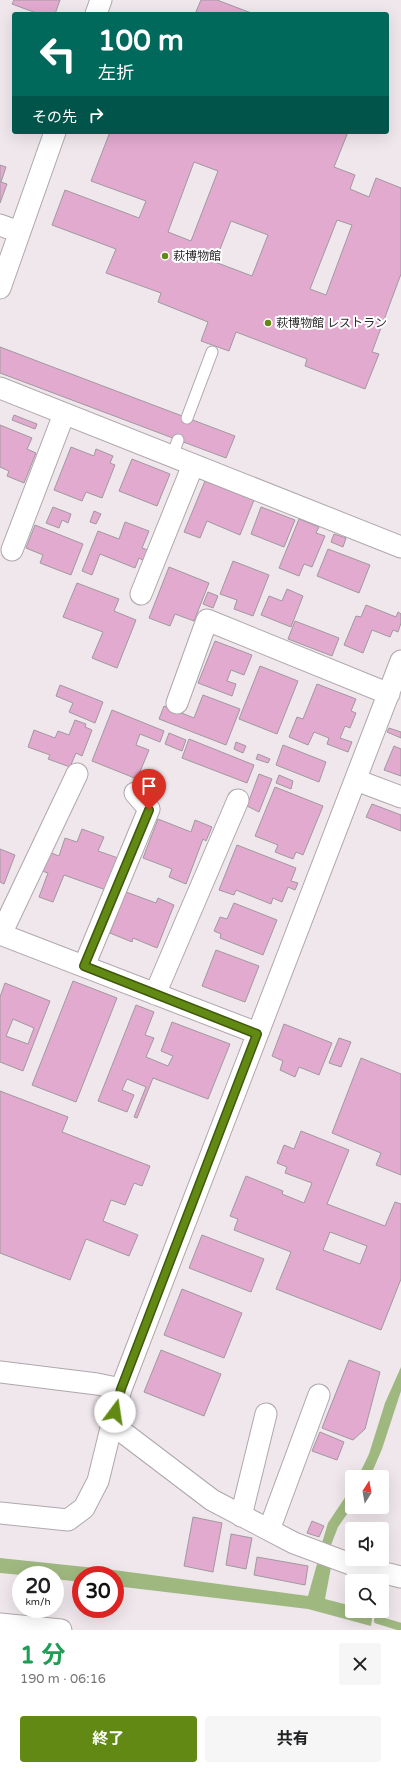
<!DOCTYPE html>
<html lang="ja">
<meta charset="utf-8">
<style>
body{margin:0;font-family:"Varela Round","Noto Sans JP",sans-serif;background:#f6f6f6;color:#202124;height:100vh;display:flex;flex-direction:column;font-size:15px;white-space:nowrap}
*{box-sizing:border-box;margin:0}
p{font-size:13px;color:#757577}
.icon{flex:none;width:22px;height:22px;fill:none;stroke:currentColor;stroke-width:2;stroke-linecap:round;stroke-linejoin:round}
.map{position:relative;height:1630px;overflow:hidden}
.sheet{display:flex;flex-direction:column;background:#fff;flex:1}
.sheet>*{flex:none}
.top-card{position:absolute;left:12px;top:12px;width:377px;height:122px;border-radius:4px;box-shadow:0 4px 16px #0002;background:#00695c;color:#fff;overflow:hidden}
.needle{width:26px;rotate:11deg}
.tools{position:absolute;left:345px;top:1470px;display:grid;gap:8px}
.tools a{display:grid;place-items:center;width:44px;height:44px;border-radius:4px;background:#fff;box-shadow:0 4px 16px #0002;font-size:20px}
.speed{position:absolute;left:12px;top:1566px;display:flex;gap:8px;font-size:20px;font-weight:700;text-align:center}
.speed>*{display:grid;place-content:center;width:52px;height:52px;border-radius:50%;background:#fff;box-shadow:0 4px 16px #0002;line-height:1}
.speed small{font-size:10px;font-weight:400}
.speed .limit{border:6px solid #d22;background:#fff;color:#111}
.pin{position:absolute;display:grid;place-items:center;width:34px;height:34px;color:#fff;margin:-41px -17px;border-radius:50% 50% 50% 0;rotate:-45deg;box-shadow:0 0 4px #0007}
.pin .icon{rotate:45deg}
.me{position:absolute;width:44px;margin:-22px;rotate:14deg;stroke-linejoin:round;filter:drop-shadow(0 0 3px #0008)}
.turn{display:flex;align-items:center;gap:14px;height:84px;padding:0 20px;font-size:18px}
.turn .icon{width:52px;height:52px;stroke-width:2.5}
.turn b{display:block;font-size:28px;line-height:34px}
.then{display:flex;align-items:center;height:38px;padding:0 20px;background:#0003;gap:8px;font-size:15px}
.round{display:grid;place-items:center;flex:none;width:42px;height:42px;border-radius:4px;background:#f6f6f6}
.head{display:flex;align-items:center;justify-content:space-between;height:68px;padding:0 20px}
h1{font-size:24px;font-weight:700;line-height:30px;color:#1e9e55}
.button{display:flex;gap:8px;margin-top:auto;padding:8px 20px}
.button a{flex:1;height:46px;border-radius:4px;background:#618913;color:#fff;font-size:16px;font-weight:700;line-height:46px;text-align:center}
.button a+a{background:#f6f6f6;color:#202124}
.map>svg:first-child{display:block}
.water{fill:#9fb880}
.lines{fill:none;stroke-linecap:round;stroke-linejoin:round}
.stream{stroke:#9fb880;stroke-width:8}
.building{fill:#e2aacf;stroke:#a0999e;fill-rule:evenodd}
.service-casing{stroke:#afa7ac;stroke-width:13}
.minor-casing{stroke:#afa7ac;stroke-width:23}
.service{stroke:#fff;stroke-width:11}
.minor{stroke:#fff;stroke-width:21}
.route-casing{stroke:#3f590c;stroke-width:10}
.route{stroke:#618913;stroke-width:7}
.poi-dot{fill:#618913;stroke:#fff;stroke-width:1.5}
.labels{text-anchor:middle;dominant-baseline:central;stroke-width:4;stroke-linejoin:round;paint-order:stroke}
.poi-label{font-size:12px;fill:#2c292b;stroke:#fff;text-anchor:start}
</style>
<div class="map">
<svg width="401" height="1630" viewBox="0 0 401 1630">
<rect width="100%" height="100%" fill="#efe7ec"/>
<path class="water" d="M 401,1367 L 401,1391 L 382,1449 L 370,1477 L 358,1477 L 369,1454 L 385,1403 Z
M 352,1487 L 352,1507 L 338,1527 L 331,1545 L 322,1543 L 328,1523 Z
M 0,1558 L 114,1570 L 308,1596 L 317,1564 L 331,1567 L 325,1599 L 352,1606 L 352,1611 L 373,1612 L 371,1626 L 308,1609 L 115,1586 L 115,1575 L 81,1575 L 81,1582 L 55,1579 L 55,1575 L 21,1575 L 0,1573 Z"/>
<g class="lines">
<path class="stream" d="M 378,1620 L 401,1627"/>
</g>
<path class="building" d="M 14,0 L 60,0 L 55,14 L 39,14 L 12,4 Z
M 201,0 L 217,0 L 254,14 L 195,14 Z
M 110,132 L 348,132 L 334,167 L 355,175 L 350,189 L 369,197 L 376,178 L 401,188 L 401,274 L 372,352 L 379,354 L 365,389 L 305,366 L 307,359 L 236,332 L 229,351 L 201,341 L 208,322 L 158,302 L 161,293 L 106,273 L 116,249 L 52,225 L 65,190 L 139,218 L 146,201 L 91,181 ZM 194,162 L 218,171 L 191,241 L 168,232 ZM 337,220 L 352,225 L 326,295 L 310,289 ZM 231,221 L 268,235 L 252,276 L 215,262 Z
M 0,165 L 6,167 L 1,182 L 7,184 L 0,203 Z
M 0,347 L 235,436 L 226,458 L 0,373 Z
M 14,415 L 37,424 L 35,429 L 12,420 Z
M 0,425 L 32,438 L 27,449 L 36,453 L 24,483 L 7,476 L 9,471 L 0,467 Z
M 71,447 L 94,456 L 96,449 L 113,456 L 110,463 L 115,465 L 102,498 L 86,492 L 82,501 L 54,490 Z
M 132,459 L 170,474 L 157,506 L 119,491 Z
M 205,481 L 254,500 L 240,535 L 207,521 L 200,538 L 184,532 Z
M 53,507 L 71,514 L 68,523 L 62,520 L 59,528 L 46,523 Z
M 261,507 L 295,520 L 284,547 L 251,534 Z
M 94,511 L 101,514 L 96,524 L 90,522 Z
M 299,519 L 319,527 L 316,533 L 325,536 L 312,567 L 304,564 L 299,576 L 279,568 Z
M 125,522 L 149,531 L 142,548 L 148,550 L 144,561 L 139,558 L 135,568 L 100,554 L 92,575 L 82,571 L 98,531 L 119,539 Z
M 35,525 L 83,544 L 71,575 L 40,563 L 43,555 L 26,548 Z
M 334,534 L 346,538 L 343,547 L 331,542 Z
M 328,549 L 370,565 L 359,593 L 317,576 Z
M 233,561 L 269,575 L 253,616 L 234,609 L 237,600 L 220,594 Z
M 169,567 L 209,583 L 194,621 L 175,614 L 170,626 L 149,618 Z
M 77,583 L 119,599 L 114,611 L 136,620 L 117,668 L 92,658 L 103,632 L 63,617 Z
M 287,589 L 303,596 L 291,627 L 261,615 L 269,596 L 282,601 Z
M 208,592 L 218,596 L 213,608 L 203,604 Z
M 366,605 L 396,617 L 398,612 L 401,614 L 401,623 L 398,632 L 393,630 L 390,637 L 372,630 L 363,653 L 344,645 L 356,616 L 361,617 Z
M 295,621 L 339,638 L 332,656 L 288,639 Z
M 215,641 L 252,655 L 244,675 L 231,670 L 227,681 L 236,684 L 232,696 L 198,683 Z
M 260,666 L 298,681 L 277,734 L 239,719 Z
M 317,684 L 356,699 L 351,711 L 356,713 L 350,728 L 345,726 L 340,738 L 352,742 L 348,752 L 327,744 L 329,738 L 314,732 L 308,745 L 289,737 L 297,717 L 303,719 Z
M 60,685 L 103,702 L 95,723 L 69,712 L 73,703 L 56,696 Z
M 203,695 L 240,709 L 226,745 L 159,719 L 164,706 L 194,718 Z
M 112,710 L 164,731 L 160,742 L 140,734 L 136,745 L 149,750 L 137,779 L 92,761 Z
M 75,720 L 86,724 L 85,727 L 92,730 L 82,756 L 76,753 L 70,767 L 48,759 L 50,755 L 28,747 L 34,730 L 55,738 L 58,731 L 69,735 Z
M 389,728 L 401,732 L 401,738 L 387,732 Z
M 169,733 L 186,740 L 182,751 L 165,744 Z
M 189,739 L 254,765 L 247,783 L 182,758 Z
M 236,742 L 246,746 L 243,753 L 234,749 Z
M 283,745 L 326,762 L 319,782 L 276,765 Z
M 394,746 L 401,749 L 401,776 L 384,770 Z
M 258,754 L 270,759 L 268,763 L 256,759 Z
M 259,774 L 272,779 L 259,812 L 247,806 Z
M 279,775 L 293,781 L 291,789 L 276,783 Z
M 275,787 L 323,806 L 303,855 L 296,852 L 293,859 L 275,852 L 278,845 L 255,836 Z
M 372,804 L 401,815 L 401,831 L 366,817 Z
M 158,819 L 191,832 L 195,820 L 212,827 L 206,841 L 203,839 L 186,884 L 169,877 L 172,869 L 143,858 Z
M 82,829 L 104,837 L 98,851 L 118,858 L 106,890 L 64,875 L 53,902 L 39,897 L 48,873 L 42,871 L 49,852 L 59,856 L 65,838 L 77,842 Z
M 237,845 L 296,868 L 291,881 L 298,883 L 295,890 L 288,887 L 282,902 L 273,898 L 271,904 L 236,890 L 234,895 L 219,890 Z
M 0,849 L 15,855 L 4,884 L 0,882 Z
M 126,892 L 156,903 L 158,898 L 174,905 L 157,948 L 133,938 L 132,942 L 110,933 Z
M 234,903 L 277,920 L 263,955 L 220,938 L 221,934 L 214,931 L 220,917 L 227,919 Z
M 216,950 L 259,966 L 245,1002 L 202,986 Z
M 73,981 L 117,998 L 76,1102 L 32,1085 Z
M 5,983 L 50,1001 L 23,1071 L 0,1062 L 0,997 ZM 13,1019 L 34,1028 L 28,1044 L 6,1036 Z
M 136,1005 L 154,1012 L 145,1035 L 154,1038 L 146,1057 L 168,1066 L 173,1056 L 161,1051 L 172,1022 L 230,1044 L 208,1099 L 153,1078 L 137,1118 L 134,1117 L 146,1087 L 127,1079 L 122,1090 L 134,1095 L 127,1112 L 98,1101 Z
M 284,1024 L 332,1043 L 319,1075 L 299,1067 L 295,1077 L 280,1070 L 283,1061 L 272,1056 Z
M 339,1038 L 351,1042 L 341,1067 L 329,1063 Z
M 361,1058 L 401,1074 L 401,1175 L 376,1165 L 381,1153 L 332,1133 Z
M 0,1091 L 68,1117 L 62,1132 L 150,1166 L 142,1186 L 134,1183 L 125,1205 L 111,1200 L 103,1221 L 138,1235 L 129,1256 L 86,1239 L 70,1280 L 0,1253 Z
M 301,1131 L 349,1150 L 327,1204 L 385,1226 L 395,1202 L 401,1204 L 401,1279 L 381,1330 L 276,1289 L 291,1252 L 234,1230 L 238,1219 L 230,1216 L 246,1176 L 283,1191 L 282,1194 L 304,1203 L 312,1183 L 285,1173 L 287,1167 L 277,1163 L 284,1145 L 294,1149 ZM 330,1232 L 367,1246 L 360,1264 L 323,1250 Z
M 202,1235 L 264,1259 L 251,1292 L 189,1268 Z
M 182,1289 L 242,1313 L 224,1358 L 164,1335 Z
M 161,1350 L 221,1374 L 204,1416 L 144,1392 Z
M 349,1360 L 380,1372 L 365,1429 L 353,1440 L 322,1428 Z
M 320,1432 L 344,1442 L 337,1460 L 312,1451 Z
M 193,1517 L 222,1523 L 213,1572 L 184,1566 Z
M 312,1521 L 324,1526 L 319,1537 L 307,1533 Z
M 231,1534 L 252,1538 L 246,1569 L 226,1565 Z
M 257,1557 L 308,1566 L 305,1585 L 254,1575 Z"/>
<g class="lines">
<defs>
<path id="service" d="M 187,418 L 212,352
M 172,456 L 178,440"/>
<path id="minor" d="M 96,14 L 101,0
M 0,225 L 19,232
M 0,288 L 55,132
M 0,388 L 401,547
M 12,550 L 64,414
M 141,594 L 193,465
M 401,661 L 121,1389 L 112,1424 L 212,1500 L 294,1543 L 353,1565 L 401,1577
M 177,703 L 207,620 L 389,694
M 356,780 L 401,797
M 0,934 L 257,1033
M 1,934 L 77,774
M 84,966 L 149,809 L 135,793
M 155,994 L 238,800
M 0,1372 L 97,1384 L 121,1389
M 0,1513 L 68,1520 L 84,1508 L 98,1481 L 112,1424
M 241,1516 L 266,1414
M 269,1530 L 319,1395
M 0,1624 L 61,1630"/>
</defs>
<use href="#service" class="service-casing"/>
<use href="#minor" class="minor-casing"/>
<use href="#service" class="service"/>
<use href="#minor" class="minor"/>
</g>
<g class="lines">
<defs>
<path id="route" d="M 115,1412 L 121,1389 L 257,1034 L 84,966 L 149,810"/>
</defs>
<use href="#route" class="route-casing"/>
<use href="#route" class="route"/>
</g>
<g class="poi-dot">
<circle cx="165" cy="256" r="4"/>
<circle cx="268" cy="323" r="4"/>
</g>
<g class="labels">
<g class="poi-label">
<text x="173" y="256">萩博物館</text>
<text x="276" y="323">萩博物館 レストラン</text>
</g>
</g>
</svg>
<div class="tools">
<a><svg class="needle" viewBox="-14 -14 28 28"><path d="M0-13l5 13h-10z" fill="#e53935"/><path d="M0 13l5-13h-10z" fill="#757577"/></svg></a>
<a><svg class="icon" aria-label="sound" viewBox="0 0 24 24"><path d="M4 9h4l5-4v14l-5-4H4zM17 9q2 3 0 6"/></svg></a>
<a><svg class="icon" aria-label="search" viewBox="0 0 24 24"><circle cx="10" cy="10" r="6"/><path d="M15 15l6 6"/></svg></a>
</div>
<div class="speed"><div>20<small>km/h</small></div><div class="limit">30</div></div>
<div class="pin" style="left:149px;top:810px;background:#d93025"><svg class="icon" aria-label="arrive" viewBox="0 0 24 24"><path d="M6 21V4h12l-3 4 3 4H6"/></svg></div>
<svg class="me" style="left:115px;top:1412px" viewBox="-20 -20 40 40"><circle r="19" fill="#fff"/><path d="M0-13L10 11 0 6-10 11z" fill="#618913"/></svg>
<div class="top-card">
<div class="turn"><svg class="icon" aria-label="left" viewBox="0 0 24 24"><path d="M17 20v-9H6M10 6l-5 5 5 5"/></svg><div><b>100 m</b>左折</div></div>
<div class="then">その先<svg class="icon" aria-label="right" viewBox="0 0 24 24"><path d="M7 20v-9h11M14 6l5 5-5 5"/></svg></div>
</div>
</div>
<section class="sheet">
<div class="head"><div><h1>1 分</h1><p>190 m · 06:16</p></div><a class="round"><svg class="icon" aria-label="close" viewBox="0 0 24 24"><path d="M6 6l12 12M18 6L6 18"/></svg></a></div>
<div class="button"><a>終了</a><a>共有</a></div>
</section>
